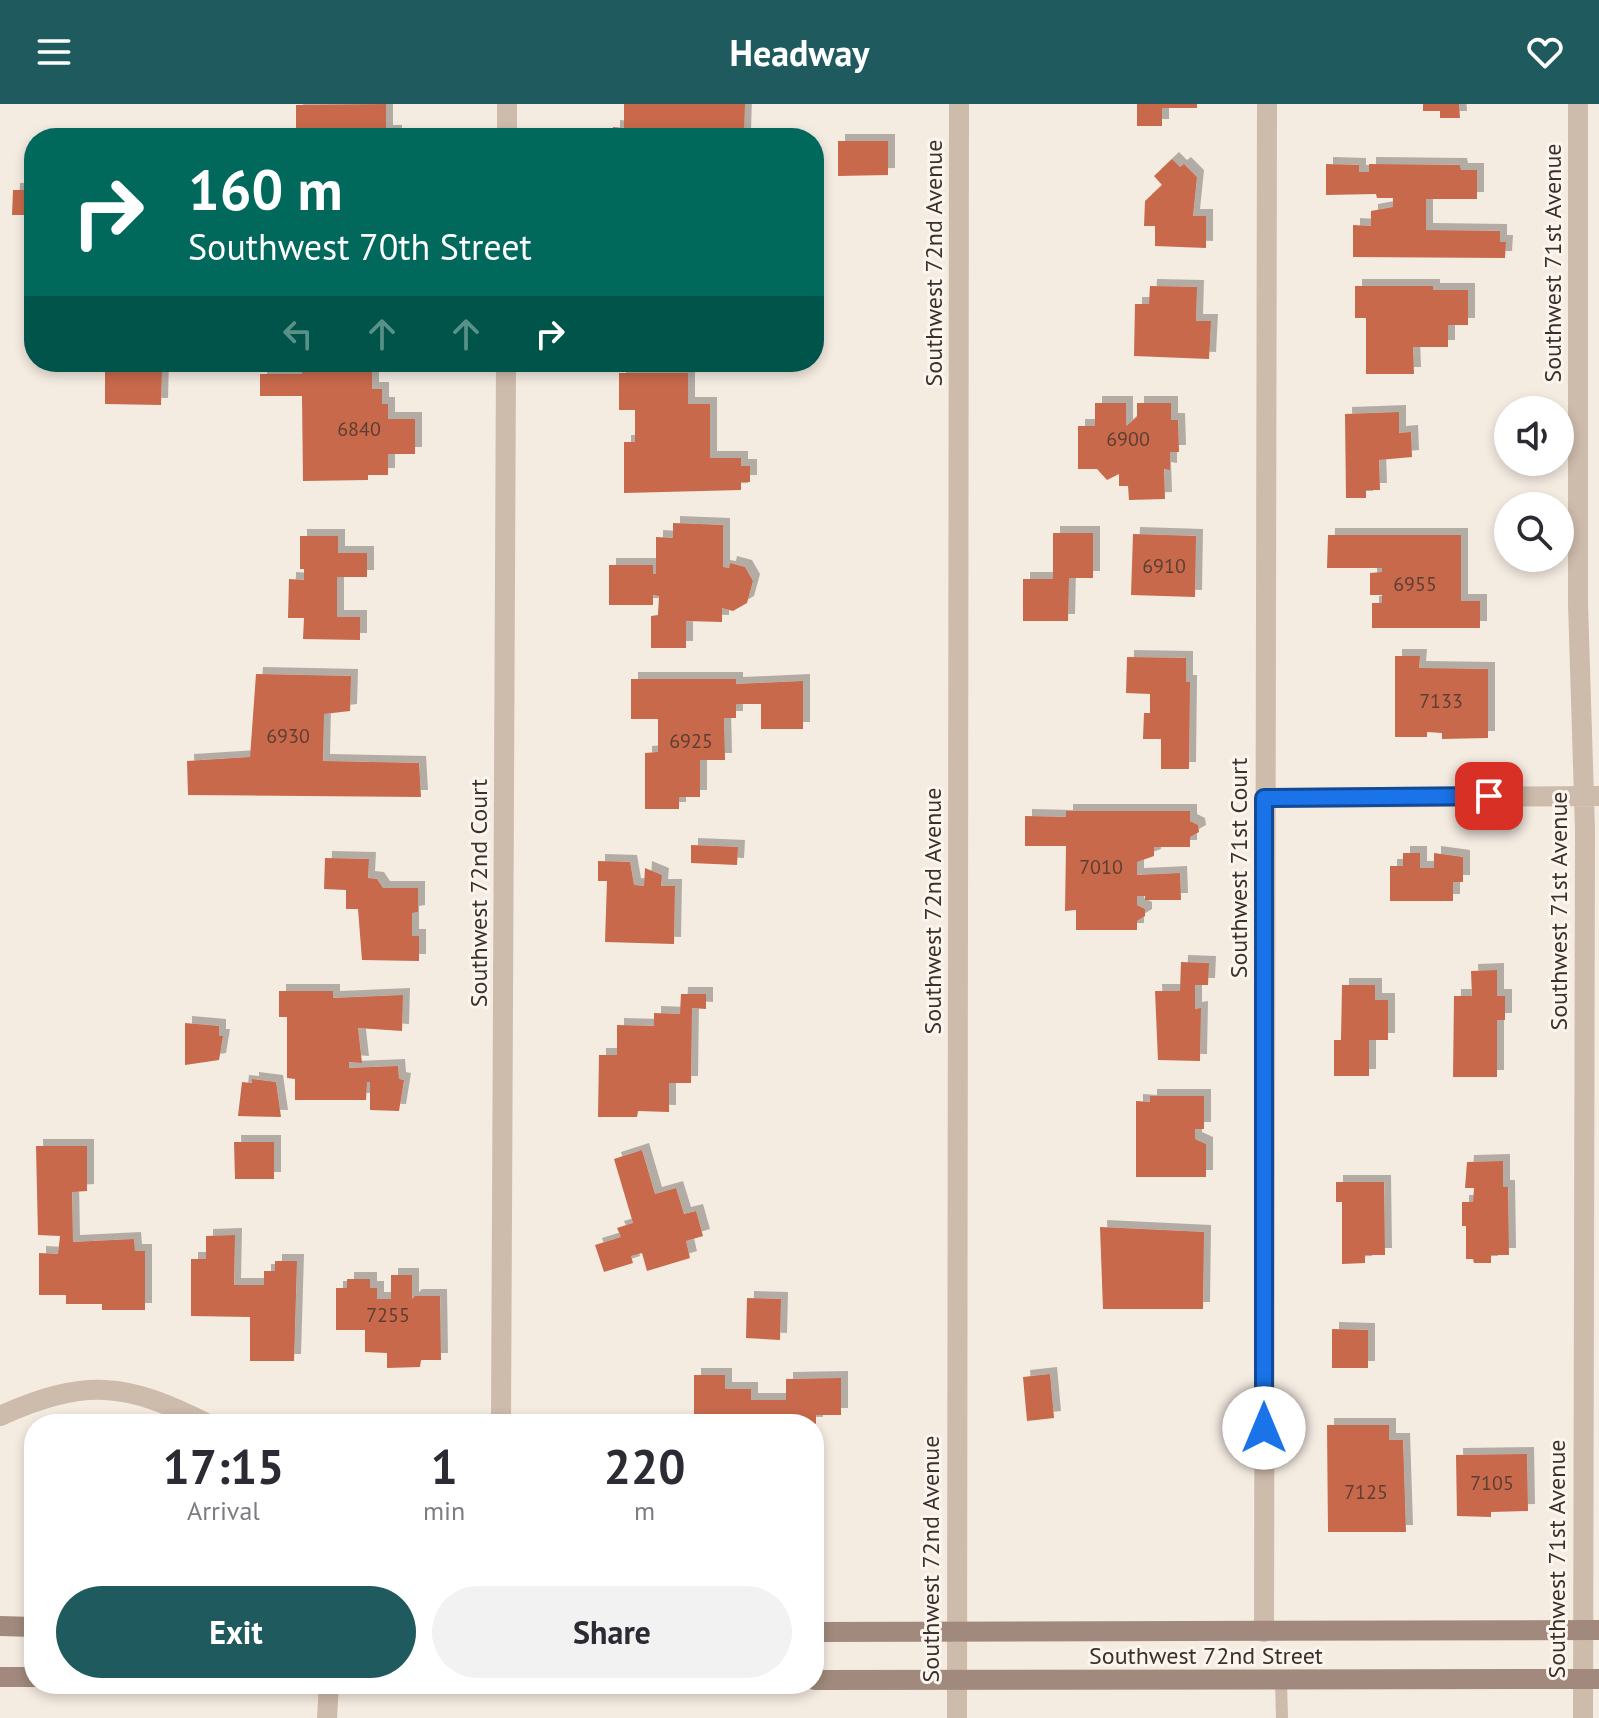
<!DOCTYPE html>
<style>
body{margin:0;font-family:"PT Sans",sans-serif;background:#f2f2f3;color:#2b2b33;height:100vh;display:flex;flex-direction:column;font-size:30px;white-space:nowrap}
*{box-sizing:border-box;margin:0}
p{font-size:26px;color:#7c7c81}
.icon{flex:none;width:44px;height:44px;fill:none;stroke:currentColor;stroke-width:2;stroke-linecap:round;stroke-linejoin:round}
.map{position:relative;flex:1;overflow:hidden}
.side{position:absolute;left:24px;top:1310px;width:800px;height:280px;display:flex;flex-direction:column;background:#fff;border-radius:32px;box-shadow:0 4px 12px #0003}
.side>*{flex:none}
.hud{position:absolute;left:24px;top:24px;width:800px;height:244px;border-radius:32px;box-shadow:0 4px 12px #0003;background:#00695c;color:#fff;overflow:hidden}
.fabs{position:absolute;left:1494px;top:292px;display:grid;gap:16px}
.fabs a{display:grid;place-items:center;width:80px;height:80px;border-radius:50%;background:#fff;box-shadow:0 4px 12px #0003;font-size:40px}
.pin{position:absolute;display:grid;place-items:center;width:68px;height:68px;color:#fff;margin:-34px;border-radius:16px;box-shadow:0 4px 12px #0006}
.me{position:absolute;width:88px;margin:-44px;rotate:0deg;stroke-linejoin:round;filter:drop-shadow(0 0 6px #0008)}
.turn{display:flex;align-items:center;gap:28px;height:168px;padding:0 32px;font-size:36px}
.turn .icon{width:104px;height:104px;stroke-width:2.5}
.turn b{display:block;font-size:56px;line-height:68px}
.lanes{display:flex;align-items:center;height:76px;padding:0 32px;background:#0003;justify-content:center;gap:40px;direction:ltr}
.lanes .off{opacity:.35}
.eta{display:flex;justify-content:space-evenly;align-items:center;height:136px;text-align:center}
.eta b{font-size:48px;font-weight:800;line-height:56px}
.action{display:flex;gap:16px;margin-top:auto;padding:16px 32px}
.action a{flex:1;height:92px;border-radius:48px;background:#1f5a5e;color:#fff;font-size:32px;font-weight:800;line-height:92px;text-align:center}
.action a+a{background:#f2f2f3;color:#2b2b33}
header{display:flex;justify-content:space-between;align-items:center;height:104px;padding:0 32px;background:#1f5a5e;color:#fff;font-size:36px;font-weight:800}
.map>svg:first-child{display:block}
.building{fill:#c8694b;filter:url(#shadow)}
.lines{fill:none;stroke-linecap:round;stroke-linejoin:round}
.service{stroke:#cdbbac;stroke-width:12}
.minor{stroke:#cdbbac;stroke-width:20}
.tertiary{stroke:#cdbbac;stroke-width:20}
.secondary{stroke:#a18a7d;stroke-width:20}
.route-casing{stroke:#114b97;stroke-width:20}
.route{stroke:#1a73e8;stroke-width:14}
.labels{text-anchor:middle;dominant-baseline:central;stroke-width:6;stroke-linejoin:round;paint-order:stroke}
.number-label{font-size:20px;fill:#5e3e33}
.street-label{font-size:24px;fill:#3b302b;stroke:#fbf5ee}
</style>
<header><svg class="icon" aria-label="menu" viewBox="0 0 24 24"><path d="M4 6h16M4 12h16M4 18h16"/></svg>Headway<svg class="icon" aria-label="heart" viewBox="0 0 24 24"><path d="M12 20l-8-8c-3-5 5-10 8-4 3-6 11-1 8 4z"/></svg></header>
<div class="map">
<svg width="1599" height="1614" viewBox="0 0 1599 1614">
<defs>
<filter id="shadow"><feDropShadow dx="7" dy="-7" stdDeviation="0" flood-color="#0004"/></filter>
</defs>
<rect width="100%" height="100%" fill="#f4ebe1"/>
<path class="building" d="M 386,0 L 386,28 L 395,28 L 395,34 L 296,34 L 296,1 Z
M 624,0 L 745,0 L 744,34 L 613,34 L 613,23 L 624,24 Z
M 1137,0 L 1197,0 L 1197,4 L 1162,4 L 1162,22 L 1137,22 Z
M 1423,0 L 1459,0 L 1460,14 L 1440,14 L 1440,7 L 1423,7 Z
M 838,37 L 888,37 L 888,71 L 838,72 Z
M 1172,55 L 1180,63 L 1184,60 L 1197,73 L 1193,112 L 1206,112 L 1206,144 L 1155,142 L 1155,122 L 1144,122 L 1145,97 L 1162,81 L 1154,72 Z
M 1326,60 L 1359,61 L 1359,68 L 1369,68 L 1369,60 L 1460,61 L 1461,66 L 1477,66 L 1477,95 L 1426,95 L 1426,126 L 1500,127 L 1500,138 L 1506,138 L 1505,154 L 1353,153 L 1353,121 L 1371,122 L 1371,107 L 1393,103 L 1393,94 L 1377,94 L 1376,90 L 1326,91 Z
M 13,86 L 34,86 L 34,135 L 29,135 L 29,111 L 12,111 Z
M 1150,182 L 1197,183 L 1196,217 L 1211,217 L 1209,255 L 1134,252 L 1135,200 L 1149,200 Z
M 1355,182 L 1433,182 L 1433,186 L 1468,186 L 1468,221 L 1448,221 L 1448,243 L 1413,243 L 1414,270 L 1366,270 L 1366,214 L 1355,214 Z
M 372,261 L 372,285 L 382,285 L 382,300 L 388,300 L 388,315 L 415,315 L 415,350 L 388,350 L 388,371 L 368,371 L 368,376 L 303,377 L 302,292 L 260,292 L 260,270 L 302,270 L 302,262 Z
M 105,264 L 162,265 L 161,301 L 105,300 Z
M 619,269 L 688,269 L 688,300 L 710,300 L 710,354 L 741,354 L 741,362 L 750,362 L 750,378 L 741,378 L 741,386 L 624,389 L 624,338 L 635,338 L 635,306 L 619,306 Z
M 1095,299 L 1126,299 L 1126,322 L 1137,313 L 1137,299 L 1171,299 L 1171,316 L 1178,316 L 1179,348 L 1170,348 L 1170,366 L 1164,365 L 1165,395 L 1129,396 L 1128,382 L 1119,382 L 1119,370 L 1107,376 L 1097,365 L 1078,365 L 1078,322 L 1095,322 Z
M 1399,308 L 1399,329 L 1411,328 L 1412,353 L 1379,356 L 1380,386 L 1366,386 L 1366,394 L 1346,394 L 1345,310 Z
M 673,419 L 723,421 L 723,463 L 729,464 L 730,459 L 745,463 L 753,477 L 747,499 L 733,507 L 722,504 L 722,518 L 686,517 L 686,544 L 651,544 L 651,512 L 658,511 L 659,492 L 653,491 L 653,501 L 609,501 L 609,461 L 653,461 L 653,470 L 656,470 L 656,433 L 673,434 Z
M 1053,429 L 1093,429 L 1093,474 L 1069,474 L 1068,517 L 1023,517 L 1023,475 L 1053,475 Z
M 1133,430 L 1196,432 L 1195,493 L 1131,491 Z
M 1328,431 L 1461,431 L 1461,497 L 1480,497 L 1480,524 L 1372,524 L 1372,499 L 1382,499 L 1382,491 L 1370,491 L 1370,469 L 1382,468 L 1382,464 L 1327,464 Z
M 300,432 L 338,432 L 338,449 L 367,449 L 367,473 L 337,473 L 337,513 L 360,513 L 360,536 L 303,535 L 304,514 L 288,514 L 289,475 L 304,476 L 304,465 L 300,465 Z
M 1395,552 L 1420,552 L 1419,564 L 1488,565 L 1488,634 L 1442,635 L 1442,629 L 1427,628 L 1427,633 L 1395,633 Z
M 1127,553 L 1186,554 L 1186,578 L 1190,578 L 1189,665 L 1161,665 L 1161,635 L 1143,635 L 1144,609 L 1150,609 L 1150,590 L 1126,589 Z
M 256,570 L 351,572 L 350,607 L 324,610 L 323,657 L 419,659 L 421,693 L 188,691 L 187,657 L 250,653 Z
M 631,575 L 736,575 L 736,580 L 803,577 L 803,625 L 761,625 L 761,600 L 736,600 L 736,614 L 724,614 L 725,656 L 700,656 L 700,693 L 679,693 L 679,705 L 645,705 L 645,649 L 658,648 L 658,615 L 631,615 Z
M 1066,707 L 1190,707 L 1190,717 L 1198,721 L 1199,728 L 1190,733 L 1190,743 L 1154,743 L 1154,752 L 1137,758 L 1137,771 L 1180,769 L 1181,796 L 1145,796 L 1145,792 L 1137,792 L 1137,801 L 1145,805 L 1145,812 L 1137,817 L 1137,826 L 1076,826 L 1076,806 L 1065,807 L 1066,742 L 1025,742 L 1025,712 L 1066,713 Z
M 691,741 L 738,743 L 737,761 L 691,759 Z
M 1403,749 L 1420,749 L 1420,764 L 1434,764 L 1434,749 L 1463,753 L 1463,778 L 1453,778 L 1453,797 L 1390,797 L 1390,762 L 1403,762 Z
M 325,754 L 369,755 L 368,774 L 377,775 L 383,784 L 418,784 L 418,808 L 412,809 L 412,832 L 419,832 L 419,857 L 362,856 L 358,805 L 346,805 L 346,786 L 324,785 Z
M 598,757 L 630,758 L 634,781 L 644,782 L 645,764 L 662,771 L 661,782 L 675,782 L 674,840 L 605,838 L 607,777 L 598,777 Z
M 1181,858 L 1209,859 L 1208,881 L 1195,881 L 1195,905 L 1201,904 L 1200,957 L 1158,956 L 1155,887 L 1180,887 Z
M 1497,866 L 1497,892 L 1505,892 L 1505,916 L 1497,916 L 1497,973 L 1453,973 L 1454,892 L 1472,892 L 1471,867 Z
M 1342,881 L 1375,881 L 1375,896 L 1388,896 L 1388,936 L 1369,936 L 1369,972 L 1334,972 L 1334,936 L 1341,936 Z
M 279,887 L 333,887 L 333,894 L 403,891 L 402,927 L 358,924 L 362,959 L 349,958 L 349,964 L 398,962 L 399,975 L 404,976 L 399,1007 L 370,1006 L 370,978 L 367,978 L 366,996 L 295,996 L 295,975 L 287,974 L 287,913 L 279,913 Z
M 681,890 L 706,890 L 706,905 L 692,904 L 691,979 L 669,979 L 669,1008 L 638,1007 L 637,1013 L 598,1013 L 599,951 L 617,951 L 617,921 L 654,922 L 654,909 L 680,910 Z
M 185,919 L 219,922 L 219,932 L 223,932 L 219,956 L 185,961 Z
M 252,975 L 276,978 L 281,1013 L 238,1012 L 242,978 L 252,979 Z
M 1150,992 L 1204,992 L 1204,1025 L 1195,1025 L 1195,1035 L 1206,1040 L 1206,1073 L 1136,1073 L 1136,997 L 1150,998 Z
M 234,1038 L 274,1038 L 274,1075 L 235,1075 Z
M 36,1042 L 87,1042 L 87,1087 L 72,1088 L 73,1138 L 134,1135 L 135,1147 L 145,1147 L 145,1206 L 102,1206 L 102,1200 L 66,1200 L 66,1191 L 39,1191 L 39,1149 L 58,1150 L 60,1132 L 38,1131 Z
M 642,1046 L 655,1090 L 676,1084 L 684,1110 L 696,1107 L 703,1132 L 686,1137 L 690,1154 L 647,1167 L 642,1149 L 631,1152 L 633,1159 L 604,1168 L 595,1141 L 621,1133 L 617,1124 L 633,1119 L 614,1055 Z
M 1503,1057 L 1503,1083 L 1508,1083 L 1509,1151 L 1491,1151 L 1491,1159 L 1474,1159 L 1473,1155 L 1466,1155 L 1466,1122 L 1462,1122 L 1462,1098 L 1473,1098 L 1474,1084 L 1465,1084 L 1467,1058 Z
M 1336,1078 L 1384,1078 L 1385,1151 L 1365,1151 L 1365,1159 L 1342,1160 L 1342,1098 L 1336,1098 Z
M 1100,1123 L 1204,1128 L 1203,1205 L 1103,1205 Z
M 235,1131 L 234,1181 L 264,1181 L 264,1167 L 275,1167 L 275,1157 L 297,1157 L 294,1257 L 250,1257 L 250,1213 L 191,1212 L 191,1155 L 206,1155 L 206,1132 Z
M 391,1171 L 412,1171 L 412,1195 L 415,1192 L 440,1192 L 441,1256 L 421,1256 L 420,1263 L 387,1264 L 387,1249 L 365,1248 L 365,1226 L 336,1226 L 336,1184 L 347,1184 L 347,1175 L 370,1175 L 370,1184 L 377,1184 L 377,1195 L 391,1195 Z
M 747,1194 L 781,1195 L 780,1236 L 746,1234 Z
M 1332,1225 L 1368,1226 L 1368,1264 L 1332,1264 Z
M 1050,1270 L 1054,1314 L 1027,1317 L 1023,1273 Z
M 694,1271 L 725,1271 L 725,1285 L 751,1285 L 751,1296 L 786,1296 L 786,1275 L 841,1274 L 841,1311 L 816,1311 L 816,1320 L 694,1316 Z
M 1327,1321 L 1389,1321 L 1389,1336 L 1403,1336 L 1406,1428 L 1328,1428 Z
M 1527,1350 L 1528,1407 L 1491,1408 L 1491,1413 L 1457,1412 L 1456,1351 Z"/>
<g class="lines">
<path class="service" d="M 1281,1578 L 1282,1614"/>
<path class="minor" d="M 1578,0 L 1578,499 L 1585,726 L 1583,1614
M 507,34 L 507,0
M 1264,694 L 1599,692
M 0,1312 C 85,1274 126,1278 208,1320
M 501,1320 L 506,258
M 1264,1528 L 1267,0
M 327,1614 L 329,1580"/>
<path class="tertiary" d="M 957,1614 L 959,0"/>
<path class="secondary" d="M 0,1522 L 34,1523
M 814,1528 L 1599,1526
M 0,1573 L 34,1573
M 814,1576 L 1599,1575"/>
</g>
<g class="lines">
<defs>
<path id="route" d="M 1264,1324 L 1264,694 L 1489,692"/>
</defs>
<use href="#route" class="route-casing"/>
<use href="#route" class="route"/>
</g>
<g class="labels">
<g class="number-label">
<text x="359" y="325">6840</text>
<text x="1128" y="335">6900</text>
<text x="1164" y="462">6910</text>
<text x="1415" y="480">6955</text>
<text x="1441" y="597">7133</text>
<text x="288" y="632">6930</text>
<text x="691" y="637">6925</text>
<text x="1101" y="763">7010</text>
<text x="388" y="1211">7255</text>
<text x="1492" y="1379">7105</text>
<text x="1366" y="1388">7125</text>
</g>
<g class="street-label">
<text transform="translate(933 159) rotate(-90)">Southwest 72nd Avenue</text>
<text transform="translate(1552 159) rotate(-90)">Southwest 71st Avenue</text>
<text transform="translate(1238 764) rotate(-90)">Southwest 71st Court</text>
<text transform="translate(478 789) rotate(-90)">Southwest 72nd Court</text>
<text transform="translate(932 807) rotate(-90)">Southwest 72nd Avenue</text>
<text transform="translate(1558 807) rotate(-90)">Southwest 71st Avenue</text>
<text transform="translate(930 1455) rotate(-90)">Southwest 72nd Avenue</text>
<text transform="translate(1556 1455) rotate(-90)">Southwest 71st Avenue</text>
<text x="1206" y="1551">Southwest 72nd Street</text>
</g>
</g>
</svg>
<div class="fabs">
<a><svg class="icon" aria-label="sound" viewBox="0 0 24 24"><path d="M4 9h4l5-4v14l-5-4H4zM17 9q2 3 0 6"/></svg></a>
<a><svg class="icon" aria-label="search" viewBox="0 0 24 24"><circle cx="10" cy="10" r="6"/><path d="M15 15l6 6"/></svg></a>
</div>
<div class="pin" style="left:1489px;top:692px;background:#d93025"><svg class="icon" aria-label="arrive" viewBox="0 0 24 24"><path d="M6 21V4h12l-3 4 3 4H6"/></svg></div>
<svg class="me" style="left:1264px;top:1324px" viewBox="-20 -20 40 40"><circle r="19" fill="#fff"/><path d="M0-13L10 11 0 6-10 11z" fill="#1a73e8"/></svg>
<div class="hud">
<div class="turn"><svg class="icon" aria-label="right" viewBox="0 0 24 24"><path d="M7 20v-9h11M14 6l5 5-5 5"/></svg><div><b>160 m</b>Southwest 70th Street</div></div>
<div class="lanes"><svg class="icon off" aria-label="left" viewBox="0 0 24 24"><path d="M17 20v-9H6M10 6l-5 5 5 5"/></svg><svg class="icon off" aria-label="ahead" viewBox="0 0 24 24"><path d="M12 20V5M6 11l6-6 6 6"/></svg><svg class="icon off" aria-label="ahead" viewBox="0 0 24 24"><path d="M12 20V5M6 11l6-6 6 6"/></svg><svg class="icon" aria-label="right" viewBox="0 0 24 24"><path d="M7 20v-9h11M14 6l5 5-5 5"/></svg></div>
</div>
<section class="side">
<div class="eta">
<div><b>17:15</b><p>Arrival</p></div>
<div><b>1</b><p>min</p></div>
<div><b>220</b><p>m</p></div>
</div>
<div class="action"><a>Exit</a><a>Share</a></div>
</section>
</div>
